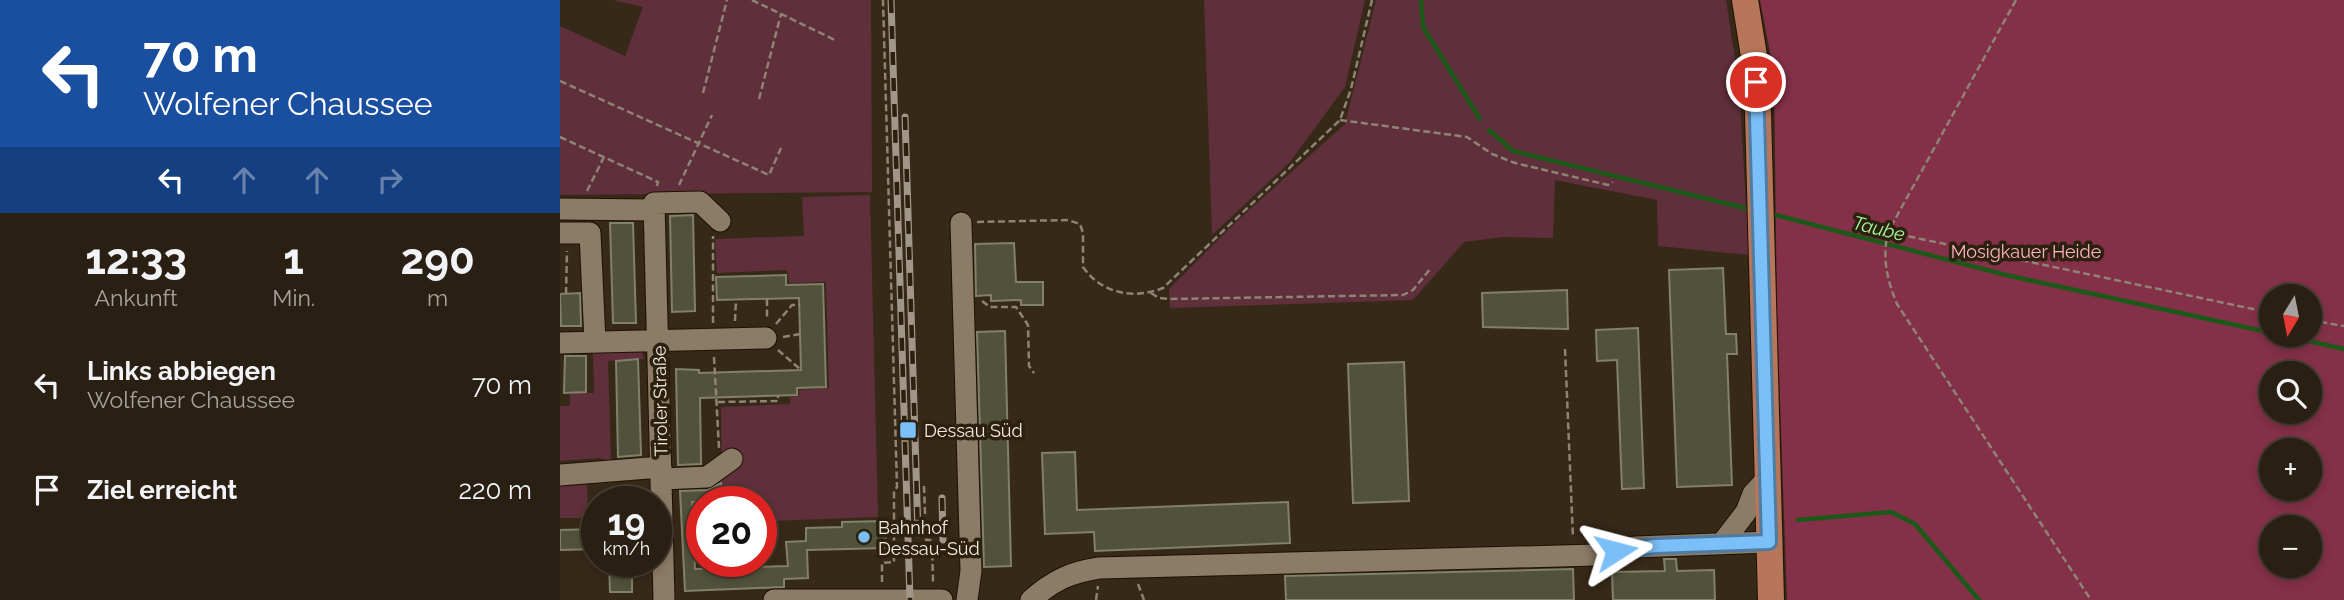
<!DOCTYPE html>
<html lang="de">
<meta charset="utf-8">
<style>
body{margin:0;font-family:Raleway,sans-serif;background:#31271b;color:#f1f3f6;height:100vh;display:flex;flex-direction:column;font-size:26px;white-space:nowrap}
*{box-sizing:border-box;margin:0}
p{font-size:23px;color:#a5a29f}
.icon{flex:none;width:38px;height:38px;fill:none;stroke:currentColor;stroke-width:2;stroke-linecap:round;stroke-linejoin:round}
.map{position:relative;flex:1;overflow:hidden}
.side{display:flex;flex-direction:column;background:#291f12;width:560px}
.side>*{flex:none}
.hud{background:#1a4fa0;color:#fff;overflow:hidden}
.needle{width:46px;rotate:190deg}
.tools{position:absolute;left:1699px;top:284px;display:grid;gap:14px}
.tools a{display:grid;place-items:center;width:63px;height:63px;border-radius:50%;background:#291f12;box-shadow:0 4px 10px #0003,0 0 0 2px #453d32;font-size:35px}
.speed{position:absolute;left:21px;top:486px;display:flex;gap:14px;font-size:35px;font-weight:700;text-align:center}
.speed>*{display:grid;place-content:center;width:91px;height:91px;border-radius:50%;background:#291f12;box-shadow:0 4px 10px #0003,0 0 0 2px #453d32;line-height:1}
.speed small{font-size:18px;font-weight:400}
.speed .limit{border:10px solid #d22;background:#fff;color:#111}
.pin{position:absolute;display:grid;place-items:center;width:60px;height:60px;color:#fff;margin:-30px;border:4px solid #fff;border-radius:50%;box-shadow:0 2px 7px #0007}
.me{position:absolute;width:77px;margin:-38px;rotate:81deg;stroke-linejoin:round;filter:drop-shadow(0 0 5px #0008)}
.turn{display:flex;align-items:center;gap:24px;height:147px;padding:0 28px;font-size:32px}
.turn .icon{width:91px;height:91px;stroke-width:2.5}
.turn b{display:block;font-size:49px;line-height:60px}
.lanes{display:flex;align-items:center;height:66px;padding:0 28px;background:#0003;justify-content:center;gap:35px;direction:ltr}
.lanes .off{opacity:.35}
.eta{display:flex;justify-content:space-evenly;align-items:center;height:119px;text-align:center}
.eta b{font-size:42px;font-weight:700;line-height:49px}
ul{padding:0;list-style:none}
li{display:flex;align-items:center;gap:21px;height:105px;padding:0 28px}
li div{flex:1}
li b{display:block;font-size:26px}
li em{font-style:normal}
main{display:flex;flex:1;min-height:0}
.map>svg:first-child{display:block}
.green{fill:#5f2f3b}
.forest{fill:#833048;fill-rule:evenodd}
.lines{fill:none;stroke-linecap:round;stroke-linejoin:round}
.stream{stroke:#1c5918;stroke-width:4.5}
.building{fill:#52523c;stroke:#81816a;stroke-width:2}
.minor-casing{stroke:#1e1203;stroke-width:23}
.major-casing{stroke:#1e1203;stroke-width:28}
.path{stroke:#8e8375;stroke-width:2.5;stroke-dasharray:7 3.5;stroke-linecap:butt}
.minor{stroke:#8b7b67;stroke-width:21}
.major{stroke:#b7765a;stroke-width:26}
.rail-casing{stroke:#a19789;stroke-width:7}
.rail{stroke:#2c200e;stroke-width:4.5;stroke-dasharray:13;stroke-linecap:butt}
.route-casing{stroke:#4f7ca1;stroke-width:18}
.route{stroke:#7abff8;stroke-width:12}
.poi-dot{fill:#7abff8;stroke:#2c200e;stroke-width:2.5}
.labels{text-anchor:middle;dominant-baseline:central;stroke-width:7;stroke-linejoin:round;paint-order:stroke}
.park-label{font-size:18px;fill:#fcb3c2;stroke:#2c200e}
.street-label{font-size:18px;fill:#f4ece1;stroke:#2c200e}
.poi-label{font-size:18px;fill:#f4ece1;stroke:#2c200e;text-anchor:start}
.water-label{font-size:19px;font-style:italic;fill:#a5f89d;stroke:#2c200e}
</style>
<main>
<section class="side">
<div class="hud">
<div class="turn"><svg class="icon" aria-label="left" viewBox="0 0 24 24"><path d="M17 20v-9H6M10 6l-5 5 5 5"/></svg><div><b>70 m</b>Wolfener Chaussee</div></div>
<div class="lanes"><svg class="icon" aria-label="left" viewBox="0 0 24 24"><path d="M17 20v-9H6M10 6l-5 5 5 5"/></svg><svg class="icon off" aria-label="ahead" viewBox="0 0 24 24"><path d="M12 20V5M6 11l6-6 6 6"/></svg><svg class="icon off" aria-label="ahead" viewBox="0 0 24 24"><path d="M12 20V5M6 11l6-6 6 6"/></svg><svg class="icon off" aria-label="right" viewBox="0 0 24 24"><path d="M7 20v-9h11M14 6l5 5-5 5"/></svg></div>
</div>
<div class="eta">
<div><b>12:33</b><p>Ankunft</p></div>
<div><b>1</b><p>Min.</p></div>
<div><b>290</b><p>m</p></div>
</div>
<ul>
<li><svg class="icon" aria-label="left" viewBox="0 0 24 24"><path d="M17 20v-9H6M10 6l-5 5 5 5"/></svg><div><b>Links abbiegen</b><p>Wolfener Chaussee</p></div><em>70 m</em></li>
<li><svg class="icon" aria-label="arrive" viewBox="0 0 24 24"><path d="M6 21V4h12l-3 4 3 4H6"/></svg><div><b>Ziel erreicht</b></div><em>220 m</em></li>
</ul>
</section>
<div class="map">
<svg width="1784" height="600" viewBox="0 0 1784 600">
<rect width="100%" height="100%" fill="#372918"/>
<path class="green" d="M 53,0 L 311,0 L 312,192 L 0,195 L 0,26 L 65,56 L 83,7 Z
M 644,0 L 805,0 L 785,87 L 730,162 L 652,235 Z
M 816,0 L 1166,0 L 1179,86 L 1189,255 L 1098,246 L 1097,200 L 995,180 L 993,238 L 943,237 L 904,242 L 853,300 L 610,308 L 609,289 L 677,221 L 785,124 Z
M 310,195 L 318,517 L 210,521 L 211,554 L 201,555 L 201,502 L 162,502 L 161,407 L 230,404 L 230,397 L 239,396 L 239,390 L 269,388 L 266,282 L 229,283 L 227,270 L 157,273 L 155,239 L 244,236 L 242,197 Z
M 72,349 L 82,352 L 84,359 L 48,361 L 51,461 L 40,458 L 0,461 L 0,406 L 10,406 L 10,392 L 34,393 L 33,351 Z
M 27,484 L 28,518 L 0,518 L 0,486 Z"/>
<path class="forest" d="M 1200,0 L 1784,0 L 1784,600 L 1227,600 L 1217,315 L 1214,73 ZM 1712,296 L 1750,296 L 1750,334 L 1712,334 ZM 1712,373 L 1750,373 L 1750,411 L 1712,411 ZM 1712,450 L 1750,450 L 1750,488 L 1712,488 ZM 1712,527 L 1750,527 L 1750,565 L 1712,565 Z"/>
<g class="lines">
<path class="stream" d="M 861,0 L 863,27 L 920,119
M 929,130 L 953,151 L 1193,210
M 1208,213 L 1446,275 L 1712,333
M 1719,334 L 1784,349
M 1238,520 L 1331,512 L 1355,524 L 1419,600"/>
</g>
<path class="building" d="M 133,215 L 135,311 L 112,312 L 110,216 Z
M 50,223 L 73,223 L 76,323 L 53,323 Z
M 454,243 L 456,282 L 483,282 L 483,305 L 461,305 L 461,300 L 431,301 L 431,295 L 416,296 L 415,244 Z
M 1163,268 L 1166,334 L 1176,334 L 1177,354 L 1167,354 L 1172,485 L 1117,487 L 1109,270 Z
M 226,275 L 226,285 L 263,284 L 266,387 L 237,388 L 237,395 L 140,398 L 141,464 L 118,465 L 116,369 L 139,370 L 139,373 L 241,370 L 239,298 L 157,300 L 156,277 Z
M 1007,290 L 1008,329 L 923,327 L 922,293 Z
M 20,293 L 21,326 L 1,326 L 0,294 Z
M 1078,328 L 1084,488 L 1062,489 L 1057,360 L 1037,361 L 1036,330 Z
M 445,331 L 451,566 L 424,567 L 417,332 Z
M 5,356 L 26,356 L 26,392 L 4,393 Z
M 78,359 L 81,455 L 58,457 L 56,361 Z
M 844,362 L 849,501 L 793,503 L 788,364 Z
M 515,452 L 517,510 L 728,502 L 730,543 L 535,551 L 534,532 L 485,534 L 482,453 Z
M 161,483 L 161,502 L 132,502 L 135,569 L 228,566 L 226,542 L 246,541 L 246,528 L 282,527 L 282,522 L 325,521 L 326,548 L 247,550 L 248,578 L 224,579 L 224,587 L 125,591 L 120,491 L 148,490 Z
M 37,529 L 37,549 L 0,550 L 0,530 Z
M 1104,559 L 1116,559 L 1117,571 L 1154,570 L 1155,600 L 1053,600 L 1052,572 L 1105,571 Z
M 49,562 L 72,562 L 72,592 L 50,592 Z
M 1013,569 L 1014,600 L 726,600 L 725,576 Z"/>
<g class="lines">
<defs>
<path id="minor" d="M 0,209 L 94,210
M 401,223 L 411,571 L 407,600
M 0,233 L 30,233 L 35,342
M 0,343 L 206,338
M 0,475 L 101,467
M 102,479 L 147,477 L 172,459
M 1163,542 L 1186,512 L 1193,494 L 1206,480
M 104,600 L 94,203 L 140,202 L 160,221
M 214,600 L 382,600
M 471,600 C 492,581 511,572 539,568 L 1036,555 L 1075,547 L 1209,542"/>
<path id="major" d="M 1185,0 L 1194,56 L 1198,113 L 1211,600"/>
</defs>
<use href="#minor" class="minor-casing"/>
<use href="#major" class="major-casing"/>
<path class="path" d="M 192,0 L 275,40
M 1456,0 L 1328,232 C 1322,258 1327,280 1337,304 L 1531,600
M 0,81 L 209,175 L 221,148
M 143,93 L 167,0
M 199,99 L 221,14
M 780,120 L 907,137 L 932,154 L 955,163 L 1048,185 L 1053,182
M 0,137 L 98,182 L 97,186
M 119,185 L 152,115
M 27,191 L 44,157
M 417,222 L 508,220 L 520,224 L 523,233 L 523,267 C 541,293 573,300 603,288 L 780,120 L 791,89 L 812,0
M 1328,232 L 1712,313
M 591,293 L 599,298 L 610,299 L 843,295 L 853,290 L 871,268
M 6,294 L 7,251
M 207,299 L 207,320
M 422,301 L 430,307 L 456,307 L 468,325 L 469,366 L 474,373
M 1750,320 L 1784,326
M 175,321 L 176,300
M 153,323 L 153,236
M 216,324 L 232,305 L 240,305
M 223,337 L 240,334
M 1005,349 L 1013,538
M 218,350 L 241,370
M 154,357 L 159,448
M 158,402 L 218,401 L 218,395
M 364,486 L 366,540 L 372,540 L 373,582
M 322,582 L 322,563 L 334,562 L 334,491 L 337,487 L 323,0
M 578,584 L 584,600
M 536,600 L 538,586"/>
<use href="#minor" class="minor"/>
<use href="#major" class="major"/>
<defs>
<path id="rail" d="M 331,0 L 350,600
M 345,117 L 358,534
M 382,498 L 383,540"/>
</defs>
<use href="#rail" class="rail-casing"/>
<use href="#rail" class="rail"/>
</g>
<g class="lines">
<defs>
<path id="route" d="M 1056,551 L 1095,546 L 1209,542 L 1196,82"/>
</defs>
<use href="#route" class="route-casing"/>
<use href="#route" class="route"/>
</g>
<g class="poi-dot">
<rect x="339" y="421" width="18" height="18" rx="3.5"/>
<circle cx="304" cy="537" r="7"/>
</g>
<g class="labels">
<g class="park-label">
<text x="1466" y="251">Mosigkauer Heide</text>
</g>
<g class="street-label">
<text transform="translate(100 401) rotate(-91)">Tiroler Straße</text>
</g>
<g class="poi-label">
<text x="364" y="430">Dessau Süd</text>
<text x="318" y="527">Bahnhof<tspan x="318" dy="21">Dessau-Süd</tspan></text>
</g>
<g class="water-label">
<text transform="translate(1319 228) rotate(14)">Taube</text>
</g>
</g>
</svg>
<div class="tools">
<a><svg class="needle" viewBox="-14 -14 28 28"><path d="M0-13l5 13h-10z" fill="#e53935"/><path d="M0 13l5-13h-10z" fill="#a5a29f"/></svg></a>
<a><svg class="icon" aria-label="search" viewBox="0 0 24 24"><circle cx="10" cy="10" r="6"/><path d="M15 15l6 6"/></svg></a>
<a>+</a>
<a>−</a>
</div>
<div class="speed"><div>19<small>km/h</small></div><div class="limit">20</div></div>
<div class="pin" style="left:1196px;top:82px;background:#d93025"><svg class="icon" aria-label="arrive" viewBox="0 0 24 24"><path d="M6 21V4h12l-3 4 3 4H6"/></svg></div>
<svg class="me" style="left:1056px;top:551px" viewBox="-20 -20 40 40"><path d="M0-17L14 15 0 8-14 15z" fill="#7abff8" stroke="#fff" stroke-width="4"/></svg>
</div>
</main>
